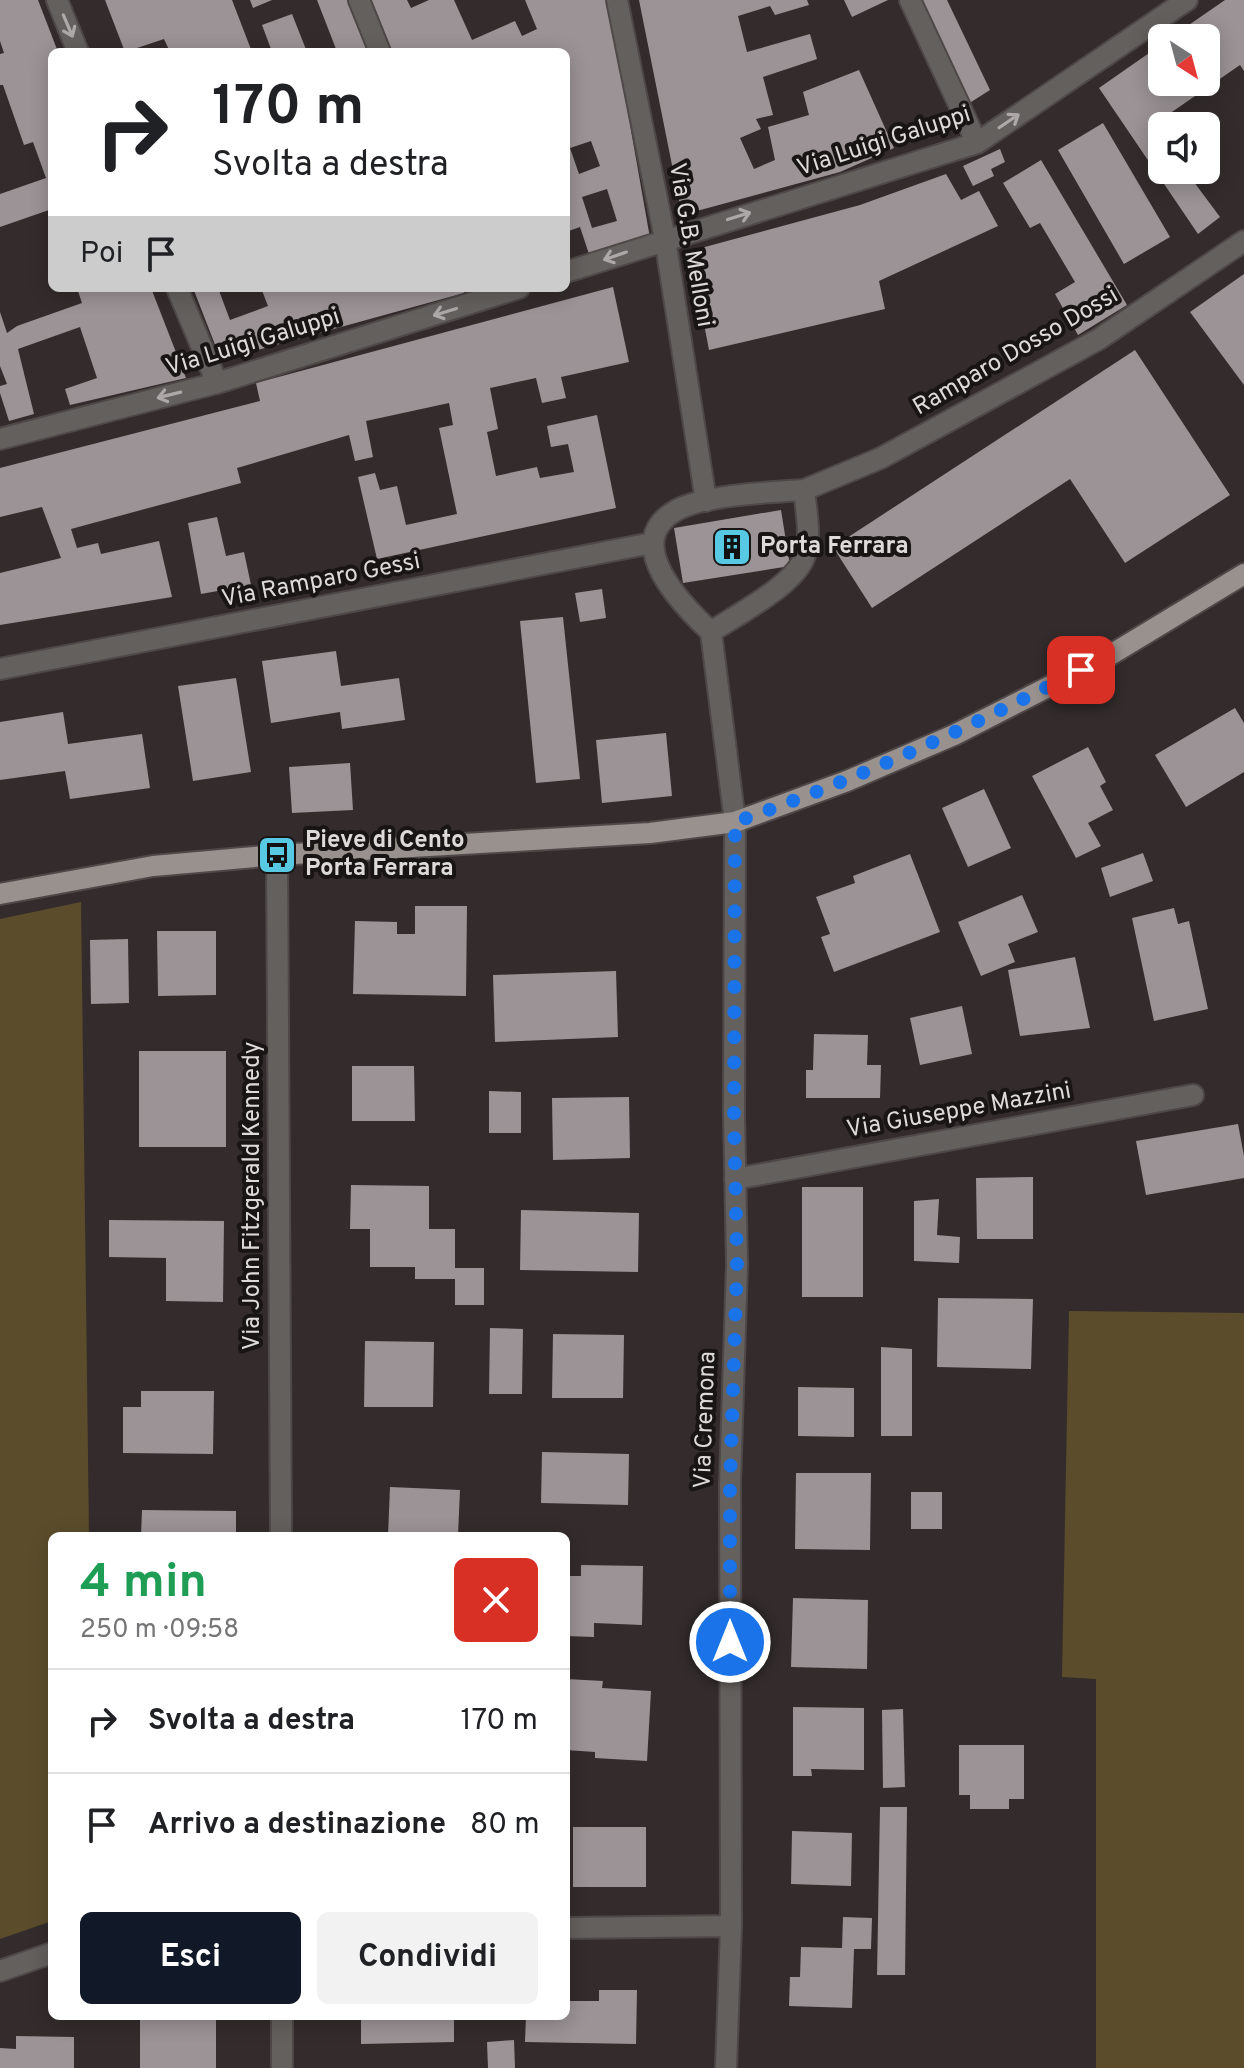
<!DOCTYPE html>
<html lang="it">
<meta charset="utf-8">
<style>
body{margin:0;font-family:Overpass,sans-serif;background:#f2f2f2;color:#202124;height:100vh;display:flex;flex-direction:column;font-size:30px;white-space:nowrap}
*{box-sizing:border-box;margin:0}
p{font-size:26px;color:#757577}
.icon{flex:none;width:44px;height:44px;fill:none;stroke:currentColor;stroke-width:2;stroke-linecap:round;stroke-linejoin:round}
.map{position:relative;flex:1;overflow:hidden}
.panel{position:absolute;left:48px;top:1532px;width:522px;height:488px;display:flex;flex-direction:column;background:#fff;border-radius:12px;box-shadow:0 4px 20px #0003}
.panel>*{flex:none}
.banner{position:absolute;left:48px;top:48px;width:522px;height:244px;border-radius:12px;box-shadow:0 4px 20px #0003;background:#fff;color:#202124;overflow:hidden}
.needle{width:52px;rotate:144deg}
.fabs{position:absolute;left:1148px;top:24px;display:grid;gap:16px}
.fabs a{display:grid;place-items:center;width:72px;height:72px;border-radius:12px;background:#fff;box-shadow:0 4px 20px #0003;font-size:40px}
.pin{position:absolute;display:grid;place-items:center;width:68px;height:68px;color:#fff;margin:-34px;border-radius:16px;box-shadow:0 4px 12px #0006}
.me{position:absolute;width:88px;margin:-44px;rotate:0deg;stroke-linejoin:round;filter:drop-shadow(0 0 6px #0008)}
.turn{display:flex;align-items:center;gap:28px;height:168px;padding:0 32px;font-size:36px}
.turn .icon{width:104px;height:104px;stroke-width:2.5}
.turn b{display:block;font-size:56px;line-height:68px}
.then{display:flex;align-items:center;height:76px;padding:0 32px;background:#0003;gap:16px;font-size:30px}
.round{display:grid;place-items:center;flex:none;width:84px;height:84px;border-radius:12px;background:#f2f2f2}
.headline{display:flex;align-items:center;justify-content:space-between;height:136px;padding:0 32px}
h1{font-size:48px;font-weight:700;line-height:60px;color:#1e9e55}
.primary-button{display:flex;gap:16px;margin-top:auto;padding:16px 32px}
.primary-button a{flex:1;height:92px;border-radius:12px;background:#111827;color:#fff;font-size:32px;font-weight:700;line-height:92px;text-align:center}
.primary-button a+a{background:#f2f2f2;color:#202124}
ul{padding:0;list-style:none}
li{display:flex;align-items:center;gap:24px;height:104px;padding:0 32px;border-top:2px solid #e0e0e0}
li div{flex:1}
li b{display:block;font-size:30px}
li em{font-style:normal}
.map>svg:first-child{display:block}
.green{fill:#5b4d2c}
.building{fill:#9b9396;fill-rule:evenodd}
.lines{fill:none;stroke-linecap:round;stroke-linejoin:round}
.minor-casing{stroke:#4f4848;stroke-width:24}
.major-casing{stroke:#4f4848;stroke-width:24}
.minor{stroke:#64605e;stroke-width:20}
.major{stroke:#98918d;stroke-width:20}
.oneway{stroke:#aea9a8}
.route{stroke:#1a73e8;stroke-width:14;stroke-dasharray:0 25.2}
.labels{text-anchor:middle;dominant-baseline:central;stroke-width:8;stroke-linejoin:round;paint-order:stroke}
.street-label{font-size:24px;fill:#dfdada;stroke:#191515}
.poi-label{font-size:24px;font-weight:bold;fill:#dfdada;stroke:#191515;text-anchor:start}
</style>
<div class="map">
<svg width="1244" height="2068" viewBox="0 0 1244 2068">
<rect width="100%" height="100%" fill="#342c2c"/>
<path class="green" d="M 81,902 L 89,1536 L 52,1536 L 52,1921 L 0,1939 L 0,919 Z
M 1069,1311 L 1244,1313 L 1244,2068 L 1096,2068 L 1096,1679 L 1062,1677 Z"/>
<path class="building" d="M 0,0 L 38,0 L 58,52 L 52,52 L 52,216 L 49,210 L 0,227 L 0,194 L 46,178 L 33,142 L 24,145 L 3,85 L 0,85 L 0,54 L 4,53 L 0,41 Z
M 105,0 L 232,0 L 252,52 L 170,52 L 164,39 L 125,52 Z
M 250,0 L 272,0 L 253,8 Z
M 317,0 L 348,0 L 369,52 L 330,52 L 336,49 Z
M 371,0 L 407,0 L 411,8 L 429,0 L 454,0 L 472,40 L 515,21 L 522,36 L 537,29 L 525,0 L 608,0 L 650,238 L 589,254 L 580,227 L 566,232 L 566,52 L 390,52 ZM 591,141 L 600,166 L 579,174 L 570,148 ZM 607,189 L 617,221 L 592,228 L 582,197 Z
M 639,0 L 807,0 L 809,5 L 775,15 L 770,6 L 738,16 L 747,52 L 810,34 L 817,59 L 763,77 L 773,115 L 756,119 L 761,129 L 740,138 L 754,169 L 775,160 L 768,127 L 809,115 L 803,92 L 859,70 L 894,148 L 840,172 L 682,215 Z
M 844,0 L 888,0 L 852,17 Z
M 905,0 L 947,0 L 990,90 L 960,109 Z
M 1225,0 L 1244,0 L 1244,71 L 1240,65 L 1153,125 L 1162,138 L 1162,170 L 1185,170 L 1220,217 L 1198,234 L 1099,88 L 1162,44 L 1162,82 L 1206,82 L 1206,38 L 1170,38 Z
M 292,14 L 307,52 L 265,52 L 271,49 L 262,25 Z
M 1103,123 L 1170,237 L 1124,264 L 1058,150 Z
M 1000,149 L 1005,162 L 991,169 L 994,176 L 973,186 L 963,166 Z
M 1041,160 L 1127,305 L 1078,335 L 1055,294 L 1075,282 L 1040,223 L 1030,228 L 1003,183 Z
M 946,174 L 961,200 L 979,191 L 998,226 L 879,281 L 885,309 L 709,350 L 690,251 L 860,205 Z
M 1244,274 L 1244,385 L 1190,312 Z
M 613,287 L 629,362 L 561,377 L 566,398 L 542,403 L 536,378 L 490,388 L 498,429 L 487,432 L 496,476 L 537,467 L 540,478 L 574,472 L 568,444 L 551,447 L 547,426 L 597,415 L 616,508 L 377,559 L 358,477 L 375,473 L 380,490 L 397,486 L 406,525 L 457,514 L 439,428 L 453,425 L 449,403 L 366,421 L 373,457 L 355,461 L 349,435 L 237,468 L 241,483 L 71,529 L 77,548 L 98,543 L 101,554 L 159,541 L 172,597 L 0,625 L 0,573 L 61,558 L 42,507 L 0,517 L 0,468 L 260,401 L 256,383 Z
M 77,288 L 151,288 L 186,378 L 70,405 L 65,389 L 97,378 L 80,327 L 18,349 L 34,414 L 9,421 L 0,393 L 0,386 L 7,384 L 0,366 L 0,312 L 7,333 L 17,326 L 82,303 Z
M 193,288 L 218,288 L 230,320 L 268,306 L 261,288 L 462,288 L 464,293 L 221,360 Z
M 1135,350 L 1230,495 L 1125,563 L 1070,479 L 872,608 L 833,547 Z
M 781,510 L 790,566 L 683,583 L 674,528 Z
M 217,517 L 226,556 L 244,552 L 251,585 L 201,594 L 188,523 Z
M 602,589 L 606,618 L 580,622 L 575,593 Z
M 563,617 L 580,779 L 536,783 L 520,621 Z
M 336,651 L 341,686 L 399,678 L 405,720 L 342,729 L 340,712 L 271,723 L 262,661 Z
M 236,678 L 251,772 L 193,781 L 178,686 Z
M 1235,708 L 1244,723 L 1244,772 L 1186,807 L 1155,755 Z
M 63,712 L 68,744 L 142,734 L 150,788 L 70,799 L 65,771 L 0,780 L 0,722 Z
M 666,733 L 672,796 L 602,803 L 596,740 Z
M 1088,747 L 1106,782 L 1100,786 L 1113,810 L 1088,823 L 1101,846 L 1076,858 L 1032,776 Z
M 350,763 L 353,810 L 292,813 L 289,767 Z
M 984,789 L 1011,848 L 968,867 L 942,808 Z
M 1143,853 L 1153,881 L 1110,897 L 1101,868 Z
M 910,854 L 940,932 L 834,972 L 821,937 L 830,934 L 816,897 L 855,883 L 853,876 Z
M 1022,895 L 1038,932 L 1008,944 L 1015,962 L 981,976 L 958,922 Z
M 415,906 L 467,906 L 466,996 L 353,994 L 355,921 L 397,922 L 397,934 L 415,934 Z
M 1174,908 L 1178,924 L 1189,921 L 1208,1009 L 1154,1021 L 1132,918 Z
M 157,931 L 216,931 L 216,995 L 158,996 Z
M 128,939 L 129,1003 L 91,1004 L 90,940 Z
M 1075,957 L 1090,1028 L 1020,1036 L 1008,970 Z
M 616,971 L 618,1037 L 495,1042 L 493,975 Z
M 962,1006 L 972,1054 L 920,1065 L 910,1018 Z
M 814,1034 L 868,1035 L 867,1065 L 881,1065 L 880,1098 L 806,1098 L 806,1070 L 813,1070 Z
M 139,1051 L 226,1051 L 226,1147 L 139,1147 Z
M 352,1066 L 414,1066 L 415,1121 L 352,1121 Z
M 489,1091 L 521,1092 L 521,1133 L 489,1133 Z
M 629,1097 L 630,1158 L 553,1160 L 552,1098 Z
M 1238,1124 L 1244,1156 L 1244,1178 L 1146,1195 L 1136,1141 Z
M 1033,1177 L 1033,1239 L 977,1239 L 976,1178 Z
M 351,1185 L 429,1186 L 429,1229 L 455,1229 L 455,1268 L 484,1268 L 484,1305 L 455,1305 L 455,1279 L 415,1279 L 415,1267 L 370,1267 L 370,1229 L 350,1229 Z
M 802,1187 L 863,1187 L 863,1297 L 802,1297 Z
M 939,1199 L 937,1235 L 960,1237 L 959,1263 L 914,1261 L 914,1201 Z
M 521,1210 L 639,1213 L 638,1272 L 520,1270 Z
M 109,1220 L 224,1221 L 223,1302 L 166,1301 L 166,1258 L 109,1257 Z
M 938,1298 L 1033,1299 L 1031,1369 L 937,1367 Z
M 490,1328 L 523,1329 L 522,1394 L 489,1394 Z
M 553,1334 L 624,1335 L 623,1398 L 552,1398 Z
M 365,1341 L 434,1342 L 433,1407 L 364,1407 Z
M 881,1347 L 912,1349 L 912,1436 L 881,1436 Z
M 798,1387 L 854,1388 L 854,1437 L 798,1436 Z
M 141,1391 L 214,1391 L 213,1454 L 123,1453 L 123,1407 L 141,1407 Z
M 542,1452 L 629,1454 L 628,1505 L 541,1503 Z
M 796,1473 L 871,1473 L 870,1550 L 795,1549 Z
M 390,1487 L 460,1490 L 458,1536 L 388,1536 Z
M 911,1492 L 942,1492 L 942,1529 L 911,1529 Z
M 142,1510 L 236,1511 L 236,1536 L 141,1536 Z
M 581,1565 L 643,1566 L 642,1625 L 594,1623 L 594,1637 L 566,1636 L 566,1576 L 581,1576 Z
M 793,1598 L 868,1600 L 867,1669 L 791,1667 Z
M 566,1679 L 603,1681 L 602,1688 L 651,1691 L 647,1761 L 595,1758 L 595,1752 L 566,1750 Z
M 793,1707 L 864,1708 L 864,1770 L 811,1769 L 812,1776 L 793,1776 Z
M 903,1709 L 905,1787 L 883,1788 L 882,1710 Z
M 959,1745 L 1024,1745 L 1024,1799 L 1009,1799 L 1009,1809 L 970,1809 L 970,1795 L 959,1795 Z
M 880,1807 L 907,1807 L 905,1975 L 877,1975 Z
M 573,1827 L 646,1827 L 646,1887 L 573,1887 Z
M 792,1831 L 852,1833 L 851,1886 L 791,1884 Z
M 843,1917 L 872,1918 L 871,1949 L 854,1949 L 852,2008 L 789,2006 L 790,1977 L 800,1977 L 801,1947 L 842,1948 Z
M 599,1990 L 637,1990 L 636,2044 L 525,2042 L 526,2016 L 566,2016 L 566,2001 L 599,2001 Z
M 140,2016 L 216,2016 L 216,2068 L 140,2068 Z
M 361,2016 L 454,2016 L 454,2042 L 361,2044 Z
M 16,2036 L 74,2037 L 74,2068 L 0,2068 L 0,2048 L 16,2049 Z
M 514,2040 L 515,2068 L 488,2068 L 487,2042 Z"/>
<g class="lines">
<defs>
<path id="minor" d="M 57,0 L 78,52
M 359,0 L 380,52
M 617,0 L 665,239 L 706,501
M 910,0 L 977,143
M 566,272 L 977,143 L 1187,0
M 177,288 L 217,383
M 0,439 L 217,383 L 519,288
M 804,490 L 881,458 L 1099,339 L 1244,241
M 804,490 C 806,510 812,538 804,558 C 793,586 736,615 711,632 C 682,605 621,543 675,511 C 702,495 771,492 804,490 Z
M 711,632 L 735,822 L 734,1115 L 737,1264 L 730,1484 L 731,1926 L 726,2068
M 0,669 L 652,543
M 277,855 L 281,1536
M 735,1179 L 1193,1095
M 566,1928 L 731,1926
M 0,1971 L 52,1953
M 282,2068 L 282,2016"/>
<path id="major" d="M 0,894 L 153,866 L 277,855 L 650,833 L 735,822 L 847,781 L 954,735 L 1107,657 L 1244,574"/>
</defs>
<use href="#minor" class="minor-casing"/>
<use href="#major" class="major-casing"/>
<use href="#minor" class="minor"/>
<use href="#major" class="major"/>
</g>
<defs><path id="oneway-shaft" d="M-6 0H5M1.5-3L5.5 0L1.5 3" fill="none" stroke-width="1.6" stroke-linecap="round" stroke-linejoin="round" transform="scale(2)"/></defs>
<g class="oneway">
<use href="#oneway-shaft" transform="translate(68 26) rotate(67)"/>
<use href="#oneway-shaft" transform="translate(1009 121) rotate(-34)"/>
<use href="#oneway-shaft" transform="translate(739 216) rotate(-17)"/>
<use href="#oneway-shaft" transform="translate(615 256) rotate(161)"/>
<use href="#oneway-shaft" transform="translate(445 312) rotate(163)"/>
<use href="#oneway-shaft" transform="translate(169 395) rotate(166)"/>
</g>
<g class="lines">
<path class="route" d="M 730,1642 L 730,1484 L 737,1264 L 734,1115 L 735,822 C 856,780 968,728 1081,670"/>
</g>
<defs>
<symbol id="building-square" viewBox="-11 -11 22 22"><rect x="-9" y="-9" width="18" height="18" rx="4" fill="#57c9e3" stroke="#191515"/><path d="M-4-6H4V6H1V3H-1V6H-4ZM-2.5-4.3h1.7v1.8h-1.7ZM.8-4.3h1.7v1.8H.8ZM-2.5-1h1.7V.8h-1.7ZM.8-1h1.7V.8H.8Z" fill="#111"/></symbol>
<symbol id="bus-square" viewBox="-11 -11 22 22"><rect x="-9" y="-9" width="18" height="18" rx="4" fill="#57c9e3" stroke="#191515"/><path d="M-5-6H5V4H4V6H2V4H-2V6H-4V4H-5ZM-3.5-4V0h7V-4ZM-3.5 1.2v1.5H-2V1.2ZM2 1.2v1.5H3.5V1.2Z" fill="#111"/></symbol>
</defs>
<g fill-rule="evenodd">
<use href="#building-square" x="710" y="525" width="44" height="44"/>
<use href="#bus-square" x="255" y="833" width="44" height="44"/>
</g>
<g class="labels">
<g class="street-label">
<text transform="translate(884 142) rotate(-18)">Via Luigi Galuppi</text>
<text transform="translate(690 245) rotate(80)">Via G.B. Melloni</text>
<text transform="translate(253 343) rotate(-17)">Via Luigi Galuppi</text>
<text transform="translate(1016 352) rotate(-30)">Ramparo Dosso Dossi</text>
<text transform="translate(321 581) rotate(-11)">Via Ramparo Gessi</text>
<text transform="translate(959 1111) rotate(-10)">Via Giuseppe Mazzini</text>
<text transform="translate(253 1196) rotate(-90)">Via John Fitzgerald Kennedy</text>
<text transform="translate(706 1420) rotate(-88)">Via Cremona</text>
</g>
<g class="poi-label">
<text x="760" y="547">Porta Ferrara</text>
<text x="305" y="841">Pieve di Cento<tspan x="305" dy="28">Porta Ferrara</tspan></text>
</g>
</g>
</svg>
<div class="fabs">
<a><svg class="needle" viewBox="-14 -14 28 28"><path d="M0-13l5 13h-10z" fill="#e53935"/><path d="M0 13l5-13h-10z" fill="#757577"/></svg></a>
<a><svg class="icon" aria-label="sound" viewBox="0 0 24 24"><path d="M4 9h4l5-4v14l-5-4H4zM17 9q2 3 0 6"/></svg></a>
</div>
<div class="pin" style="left:1081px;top:670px;background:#d93025"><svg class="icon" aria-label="arrive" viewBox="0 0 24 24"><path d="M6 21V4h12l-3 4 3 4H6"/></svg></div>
<svg class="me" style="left:730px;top:1642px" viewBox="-20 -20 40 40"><circle r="17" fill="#1a73e8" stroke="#fff" stroke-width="3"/><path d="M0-11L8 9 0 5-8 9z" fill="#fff"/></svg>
<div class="banner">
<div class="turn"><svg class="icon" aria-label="right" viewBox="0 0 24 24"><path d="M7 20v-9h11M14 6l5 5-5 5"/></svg><div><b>170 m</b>Svolta a destra</div></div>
<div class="then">Poi<svg class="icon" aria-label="arrive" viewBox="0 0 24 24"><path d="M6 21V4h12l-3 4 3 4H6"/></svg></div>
</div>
<section class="panel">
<div class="headline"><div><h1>4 min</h1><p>250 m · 09:58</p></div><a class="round" style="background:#d93025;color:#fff"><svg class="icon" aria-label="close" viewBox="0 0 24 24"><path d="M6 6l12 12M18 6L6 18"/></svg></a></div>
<ul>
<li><svg class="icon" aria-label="right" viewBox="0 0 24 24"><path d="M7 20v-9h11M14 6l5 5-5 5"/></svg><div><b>Svolta a destra</b></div><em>170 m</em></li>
<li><svg class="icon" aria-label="arrive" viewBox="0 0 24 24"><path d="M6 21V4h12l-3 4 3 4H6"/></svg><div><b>Arrivo a destinazione</b></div><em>80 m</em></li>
</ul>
<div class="primary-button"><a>Esci</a><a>Condividi</a></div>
</section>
</div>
